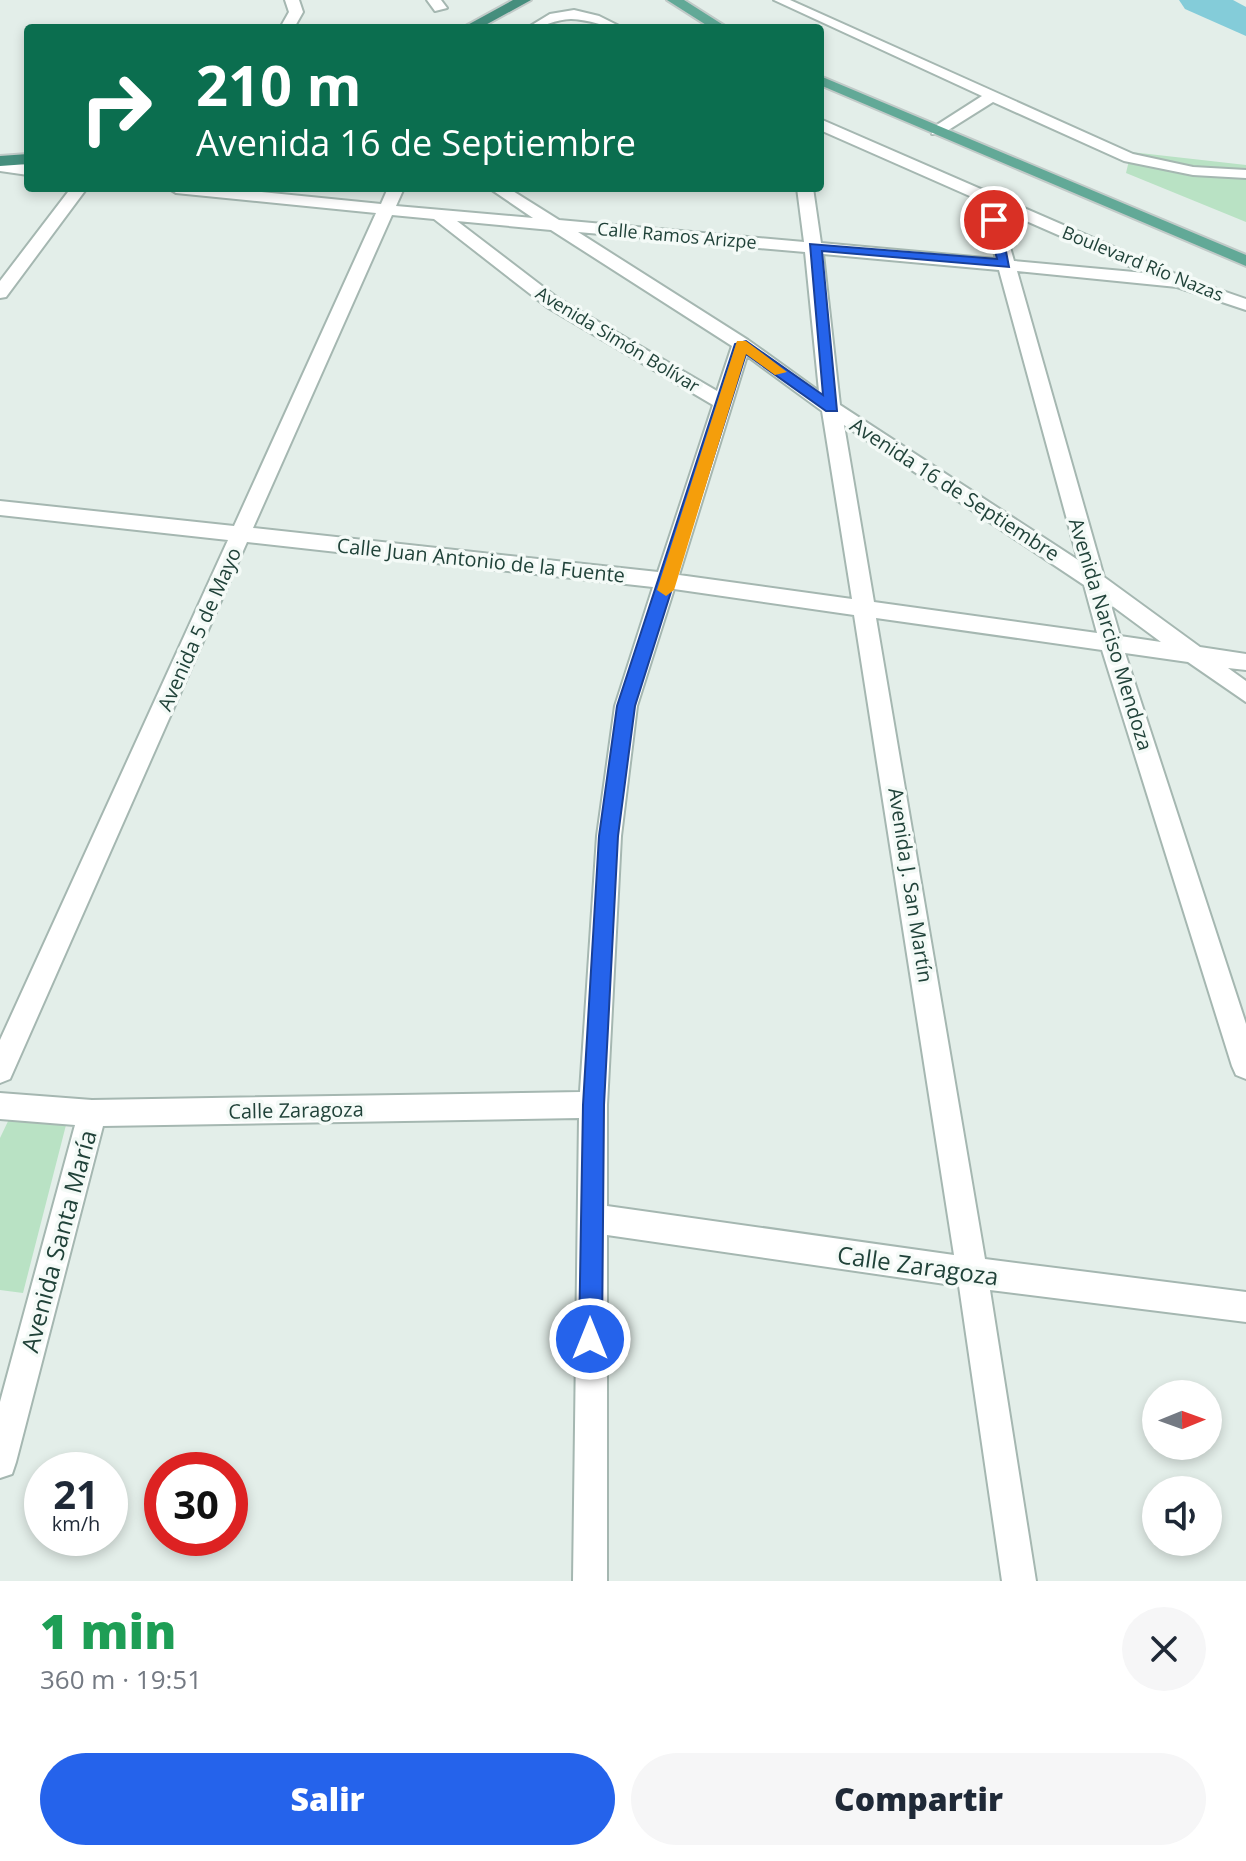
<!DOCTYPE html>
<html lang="es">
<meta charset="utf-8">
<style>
body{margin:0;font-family:"Open Sans",sans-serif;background:#f6f6f7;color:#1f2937;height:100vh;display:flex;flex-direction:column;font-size:30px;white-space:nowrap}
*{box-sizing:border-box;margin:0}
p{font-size:26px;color:#747a83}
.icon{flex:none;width:44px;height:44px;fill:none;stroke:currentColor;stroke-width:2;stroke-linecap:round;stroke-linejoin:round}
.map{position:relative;height:1581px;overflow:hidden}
.sheet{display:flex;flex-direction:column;background:#fff;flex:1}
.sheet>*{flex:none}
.hud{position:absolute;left:24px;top:24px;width:800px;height:168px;border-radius:8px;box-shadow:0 4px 12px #0003;background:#0b6e4f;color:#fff;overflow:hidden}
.needle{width:52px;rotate:89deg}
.buttons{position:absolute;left:1142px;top:1380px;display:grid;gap:16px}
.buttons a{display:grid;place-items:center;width:80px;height:80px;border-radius:50%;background:#fff;box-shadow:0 4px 12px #0003;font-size:40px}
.speed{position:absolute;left:24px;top:1452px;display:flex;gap:16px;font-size:40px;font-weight:700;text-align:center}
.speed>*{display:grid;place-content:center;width:104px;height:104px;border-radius:50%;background:#fff;box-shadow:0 4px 12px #0003;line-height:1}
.speed small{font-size:20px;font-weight:400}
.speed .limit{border:12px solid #d22;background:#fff;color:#111}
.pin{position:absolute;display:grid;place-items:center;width:68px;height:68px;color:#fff;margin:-34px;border:4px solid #fff;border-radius:50%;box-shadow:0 2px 8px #0007}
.me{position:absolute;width:88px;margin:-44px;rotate:0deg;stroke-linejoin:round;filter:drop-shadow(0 0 6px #0008)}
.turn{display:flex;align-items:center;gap:28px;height:168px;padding:0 40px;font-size:36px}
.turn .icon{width:104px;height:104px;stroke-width:2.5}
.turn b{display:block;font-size:56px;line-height:68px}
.round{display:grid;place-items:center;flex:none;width:84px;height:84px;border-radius:42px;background:#f6f6f7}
.overview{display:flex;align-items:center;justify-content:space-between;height:136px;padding:0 40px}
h1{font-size:48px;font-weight:800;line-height:60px;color:#1e9e55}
.cta{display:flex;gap:16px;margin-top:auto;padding:16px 40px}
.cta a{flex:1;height:92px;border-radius:48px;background:#2563eb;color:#fff;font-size:32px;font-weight:800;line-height:92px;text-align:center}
.cta a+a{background:#f6f6f7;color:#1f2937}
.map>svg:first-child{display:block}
.green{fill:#b9e2c4}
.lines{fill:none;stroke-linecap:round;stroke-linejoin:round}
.river{fill:#84ccd9;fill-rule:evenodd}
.service-casing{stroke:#a5b7b1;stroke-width:4}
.minor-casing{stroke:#a5b7b1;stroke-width:4}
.primary-casing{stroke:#c1cac8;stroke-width:4}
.trunk-casing{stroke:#c1cac8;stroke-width:4}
.service{fill:#fff;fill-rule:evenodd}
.minor{fill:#fff;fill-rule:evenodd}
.primary{fill:#62a997;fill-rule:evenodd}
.trunk{fill:#458e7d;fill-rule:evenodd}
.route{fill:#2563eb;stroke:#184099;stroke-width:2}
.slow{fill:#f59e0b}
.labels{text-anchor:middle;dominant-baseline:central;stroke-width:7;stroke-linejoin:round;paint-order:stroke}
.far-street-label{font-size:18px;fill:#204239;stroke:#f4faf7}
.street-label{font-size:20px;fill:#204239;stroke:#f4faf7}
.near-street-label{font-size:24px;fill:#204239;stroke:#f4faf7}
</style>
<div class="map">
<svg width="1246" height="1581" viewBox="0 0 1246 1581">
<rect width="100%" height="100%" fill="#e3eee9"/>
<path class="green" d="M 1131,152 L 1246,165 L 1246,222 L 1126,173 Z
M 11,1115 L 66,1125 L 23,1293 L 0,1290 L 0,1138 Z"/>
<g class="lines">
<path class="river" d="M 1179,0 L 1233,0 L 1246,7 L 1246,36 L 1185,9 Z"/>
<defs>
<path id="service" d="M 774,0 L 790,0 L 1133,154 L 1193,167 L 1246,170 L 1246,178 L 1193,175 L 1124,161 L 993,102 L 942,134 L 932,134 L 932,128 L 982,96 Z"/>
<path id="minor" d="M 285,0 L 299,0 L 303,12 L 294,28 L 280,28 L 289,12 Z
M 427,0 L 441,0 L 447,8 L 435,11 Z
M 574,10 L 599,16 L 623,28 C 605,28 590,19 571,19 C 555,19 543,28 527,28 L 550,14 Z
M 820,119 L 1185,278 L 1246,299 L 1246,310 L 1177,287 L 1017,271 L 1104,577 L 1200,647 L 1246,654 L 1246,670 L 1228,668 L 1246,681 L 1246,702 L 1188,662 L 1125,653 L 1246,1024 L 1246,1079 L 1236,1075 L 1232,1066 L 1102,650 L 876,618 L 985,1259 L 1246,1292 L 1246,1322 L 990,1290 L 1036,1581 L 1002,1581 L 959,1286 L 607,1235 L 607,1581 L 573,1581 L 579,1118 L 103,1126 L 16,1462 L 12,1474 L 0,1478 L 0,1402 L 75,1125 L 0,1119 L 0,1093 L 92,1100 L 580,1092 L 597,836 L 615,706 L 653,587 L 247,542 L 10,1079 L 0,1083 L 0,1040 L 228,540 L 0,515 L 0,501 L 234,526 L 376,213 L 176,193 L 168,188 L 222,188 L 381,204 L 388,188 L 404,188 L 396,206 L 533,218 L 489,188 L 508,188 L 559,220 L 804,242 L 797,188 L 813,188 L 821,243 L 996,259 L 981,201 L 820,130 ZM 999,209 L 1145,273 L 1014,261 ZM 392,215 L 434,219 L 547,307 L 713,405 L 658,572 L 253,528 ZM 457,221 L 551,230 L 732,346 L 717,391 L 559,299 ZM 578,232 L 805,252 L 819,391 L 748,340 ZM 823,254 L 999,270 L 1078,560 L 840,405 ZM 747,356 L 822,411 L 852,599 L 679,575 ZM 844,425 L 1084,585 L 1097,633 L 874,602 ZM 674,589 L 854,615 L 954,1255 L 607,1206 L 607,1105 L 621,836 L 637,706 ZM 1111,605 L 1161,642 L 1120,636 Z
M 0,161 L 28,165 L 28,175 L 0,171 Z
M 71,188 L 87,188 L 6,297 L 0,298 L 0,281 Z"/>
<path id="primary" d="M 667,0 L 684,0 L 728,28 L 711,28 Z
M 820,76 L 1246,255 L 1246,266 L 820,85 Z"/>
<path id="trunk" d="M 513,0 L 531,0 L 480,28 L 462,28 Z
M 28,154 L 28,164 L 0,166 L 0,156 Z"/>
</defs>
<use href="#service" class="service-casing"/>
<use href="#minor" class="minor-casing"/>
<use href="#primary" class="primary-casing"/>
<use href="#trunk" class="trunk-casing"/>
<use href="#service" class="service"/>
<use href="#minor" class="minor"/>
<use href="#primary" class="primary"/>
<use href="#trunk" class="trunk"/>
</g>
<path class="route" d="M 994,216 L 1000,220 L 1009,267 L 822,251 L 837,411 L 826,411 L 746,354 L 635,706 L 618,836 L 604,1105 L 602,1339 L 599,1348 L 590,1351 L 582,1348 L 579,1339 L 583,1105 L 599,836 L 617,706 L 735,344 L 746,341 L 823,395 L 810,244 L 997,259 L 987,220 Z"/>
<path class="slow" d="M 737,341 L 746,341 L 787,372 L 775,375 L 746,354 L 674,590 L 666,596 L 657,590 Z"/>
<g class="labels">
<g class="far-street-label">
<text transform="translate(677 235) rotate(5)">Calle Ramos Arizpe</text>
<text transform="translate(1143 263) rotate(22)">Boulevard Río Nazas</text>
<text transform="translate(618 339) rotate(31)">Avenida Simón Bolívar</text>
</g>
<g class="street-label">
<text transform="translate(955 489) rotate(33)">Avenida 16 de Septiembre</text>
<text transform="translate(481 560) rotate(6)">Calle Juan Antonio de la Fuente</text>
<text transform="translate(199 629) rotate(-66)">Avenida 5 de Mayo</text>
<text transform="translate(1111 634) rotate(73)">Avenida Narciso Mendoza</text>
<text transform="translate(911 885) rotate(81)">Avenida J. San Martín</text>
<text transform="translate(296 1110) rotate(-1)">Calle Zaragoza</text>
</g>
<g class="near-street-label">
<text transform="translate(58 1241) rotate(-75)">Avenida Santa María</text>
<text transform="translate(918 1265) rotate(8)">Calle Zaragoza</text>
</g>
</g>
</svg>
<div class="buttons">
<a><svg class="needle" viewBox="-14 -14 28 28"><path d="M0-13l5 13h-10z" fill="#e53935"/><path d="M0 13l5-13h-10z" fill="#747a83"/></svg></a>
<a><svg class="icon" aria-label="sound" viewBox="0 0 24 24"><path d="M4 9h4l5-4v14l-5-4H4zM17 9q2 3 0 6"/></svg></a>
</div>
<div class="speed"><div>21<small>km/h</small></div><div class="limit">30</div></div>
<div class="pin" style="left:994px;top:220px;background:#d93025"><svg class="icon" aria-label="arrive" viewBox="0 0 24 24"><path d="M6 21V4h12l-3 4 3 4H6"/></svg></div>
<svg class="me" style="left:590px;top:1339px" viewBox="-20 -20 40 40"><circle r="17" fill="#2563eb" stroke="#fff" stroke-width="3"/><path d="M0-11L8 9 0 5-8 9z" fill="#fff"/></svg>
<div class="hud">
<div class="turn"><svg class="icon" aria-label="right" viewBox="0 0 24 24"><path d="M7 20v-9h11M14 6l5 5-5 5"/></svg><div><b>210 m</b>Avenida 16 de Septiembre</div></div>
</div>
</div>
<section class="sheet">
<div class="overview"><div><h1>1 min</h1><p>360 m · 19:51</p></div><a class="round"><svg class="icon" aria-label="close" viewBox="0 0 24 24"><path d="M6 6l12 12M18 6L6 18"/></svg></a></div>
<div class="cta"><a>Salir</a><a>Compartir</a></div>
</section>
